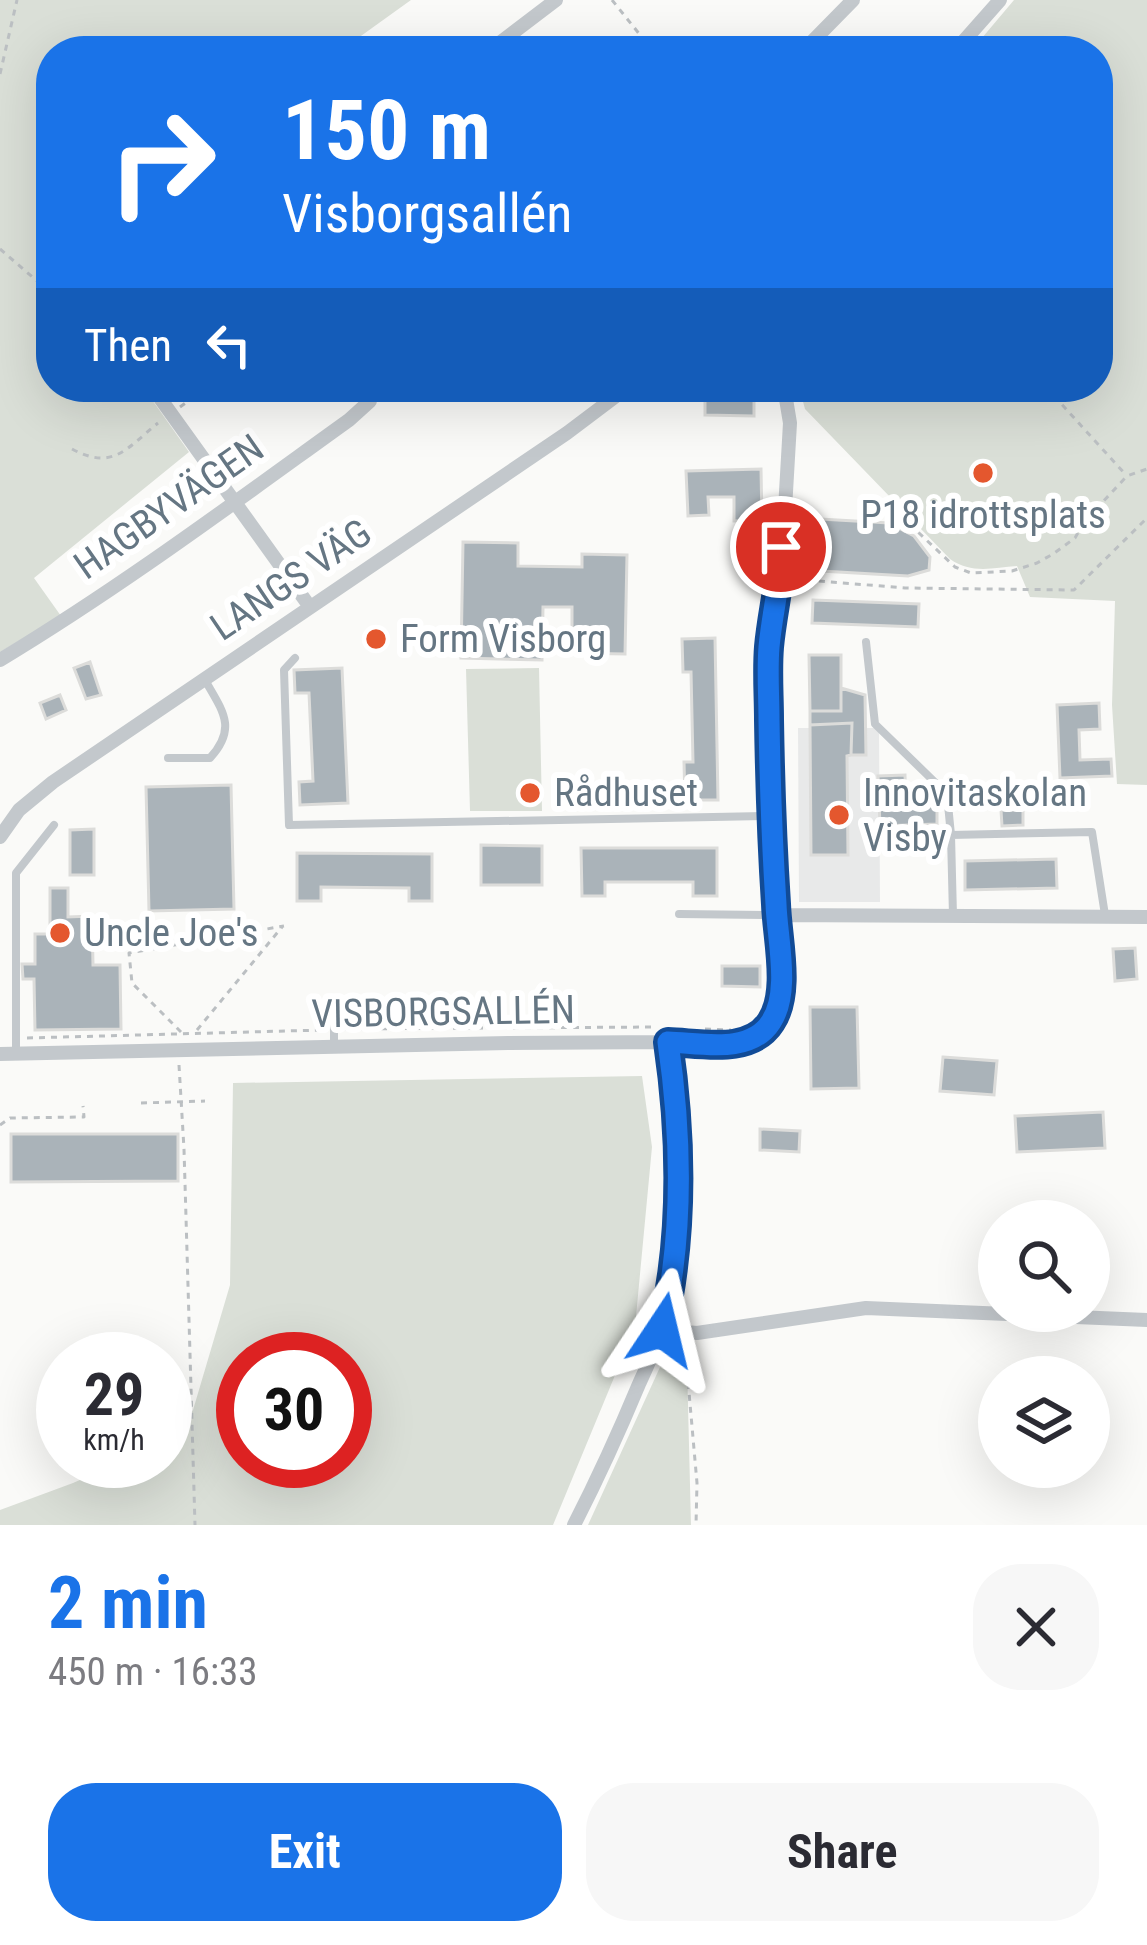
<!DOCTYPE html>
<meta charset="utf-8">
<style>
body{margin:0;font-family:"Roboto Condensed",sans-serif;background:#f7f7f7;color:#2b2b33;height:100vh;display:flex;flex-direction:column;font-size:45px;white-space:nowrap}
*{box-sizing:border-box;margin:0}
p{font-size:39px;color:#7c7c81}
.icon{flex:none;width:66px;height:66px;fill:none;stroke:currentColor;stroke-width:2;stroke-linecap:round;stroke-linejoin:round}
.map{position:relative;height:1525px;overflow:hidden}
.side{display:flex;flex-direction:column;background:#fff;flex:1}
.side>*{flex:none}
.guide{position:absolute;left:36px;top:36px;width:1077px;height:366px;border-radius:48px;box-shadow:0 12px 48px #0002;background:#1a73e8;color:#fff;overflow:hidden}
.tools{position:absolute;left:978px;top:1200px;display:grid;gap:24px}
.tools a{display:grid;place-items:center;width:132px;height:132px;border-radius:50%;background:#fff;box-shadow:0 12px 48px #0002;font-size:60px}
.speed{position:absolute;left:36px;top:1332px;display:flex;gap:24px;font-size:60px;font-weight:700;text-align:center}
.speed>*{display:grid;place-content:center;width:156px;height:156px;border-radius:50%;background:#fff;box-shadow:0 12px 48px #0002;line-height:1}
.speed small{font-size:30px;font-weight:400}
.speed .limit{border:18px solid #d22;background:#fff;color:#111}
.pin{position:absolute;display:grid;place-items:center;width:102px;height:102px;color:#fff;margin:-51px;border:6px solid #fff;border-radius:50%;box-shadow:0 3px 12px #0007}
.me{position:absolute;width:132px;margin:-66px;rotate:10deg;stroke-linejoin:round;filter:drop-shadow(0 0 9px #0008)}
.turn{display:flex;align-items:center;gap:42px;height:252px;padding:0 48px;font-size:54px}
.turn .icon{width:156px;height:156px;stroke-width:2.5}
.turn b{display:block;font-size:84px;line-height:102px}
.then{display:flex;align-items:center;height:114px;padding:0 48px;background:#0003;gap:24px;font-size:45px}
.round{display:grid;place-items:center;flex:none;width:126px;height:126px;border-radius:48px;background:#f7f7f7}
.summary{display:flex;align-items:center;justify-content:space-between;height:204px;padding:0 48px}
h1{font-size:72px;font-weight:700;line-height:90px;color:#1a73e8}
.primary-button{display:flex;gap:24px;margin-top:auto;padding:24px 48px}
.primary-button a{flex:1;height:138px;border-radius:48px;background:#1a73e8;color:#fff;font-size:48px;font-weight:700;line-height:138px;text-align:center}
.primary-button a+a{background:#f7f7f7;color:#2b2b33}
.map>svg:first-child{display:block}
.built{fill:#e8e9e9}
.green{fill:#dadfd7;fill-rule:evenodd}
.building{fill:#aab3b9;stroke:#dcdcda;stroke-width:3}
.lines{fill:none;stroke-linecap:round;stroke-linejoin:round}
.path{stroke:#bbbfc2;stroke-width:3;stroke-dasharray:6 6;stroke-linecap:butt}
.lane{stroke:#c3c8cc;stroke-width:8}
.street{stroke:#c3c8cc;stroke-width:14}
.route-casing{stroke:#114b97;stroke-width:30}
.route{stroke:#1a73e8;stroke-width:21}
.poi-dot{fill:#e4572e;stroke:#fff;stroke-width:4.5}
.labels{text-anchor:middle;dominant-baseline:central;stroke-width:12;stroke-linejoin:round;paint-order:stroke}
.street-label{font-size:39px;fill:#657683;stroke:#fff}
.poi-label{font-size:39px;fill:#657683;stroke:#fff;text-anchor:start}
</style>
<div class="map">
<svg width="1147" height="1525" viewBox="0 0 1147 1525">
<rect width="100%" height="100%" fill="#fafaf8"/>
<path class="built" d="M 798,728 L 879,728 L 880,902 L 799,902 Z"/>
<path class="green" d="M 0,0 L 411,0 L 340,51 L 51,51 L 51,387 L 143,387 L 189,452 L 34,578 L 61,616 L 0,652 Z
M 1014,0 L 1147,0 L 1147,785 L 1117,784 L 1112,705 L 1115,601 L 1030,597 L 1017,566 C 992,568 971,574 950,559 L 805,409 L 799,387 L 1098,387 L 1098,51 L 971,51 Z
M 539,668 L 542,811 L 470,811 L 466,669 Z
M 642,1076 L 652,1147 L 635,1327 L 553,1525 L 0,1525 L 0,1510 L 73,1483 L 123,1461 L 165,1461 L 165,1442 L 171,1439 L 193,1410 L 230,1285 L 233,1083 ZM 243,1359 L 345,1359 L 345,1461 L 243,1461 Z
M 666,1354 L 687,1365 L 691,1525 L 588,1525 Z"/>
<path class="building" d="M 705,392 L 754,393 L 754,416 L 705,415 Z
M 761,469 L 762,520 L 734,521 L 734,497 L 708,497 L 709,515 L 688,516 L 686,471 Z
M 803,518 L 889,523 L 914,536 L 930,557 L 929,570 L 908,576 L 804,570 Z
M 463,542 L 518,543 L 518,566 L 582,567 L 582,554 L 627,555 L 625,654 L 572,653 L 572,607 L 543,607 L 542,660 L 461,658 Z
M 813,600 L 919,604 L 918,627 L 812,623 Z
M 715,638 L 718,800 L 685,800 L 684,762 L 693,762 L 691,672 L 683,672 L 682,639 Z
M 809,655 L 841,655 L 841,711 L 810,711 Z
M 90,662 L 101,695 L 86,699 L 74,668 Z
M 342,668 L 348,803 L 300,805 L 299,782 L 313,781 L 309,693 L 295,693 L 294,670 Z
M 841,688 L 865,695 L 866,755 L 851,755 L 852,723 L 810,725 L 810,711 L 841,711 Z
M 60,695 L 66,710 L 46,719 L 40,703 Z
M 1099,703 L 1100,729 L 1079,730 L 1080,760 L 1111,759 L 1112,776 L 1060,778 L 1057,705 Z
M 852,723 L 851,755 L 847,756 L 848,855 L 811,855 L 810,725 Z
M 905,775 L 906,802 L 937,800 L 937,824 L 880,826 L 878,776 Z
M 231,785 L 234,909 L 149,911 L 146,787 Z
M 1002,786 L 1025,787 L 1025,805 L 1002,804 Z
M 1001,810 L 1023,810 L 1023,825 L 1002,826 Z
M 94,829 L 94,875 L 70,875 L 70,830 Z
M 481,845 L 542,846 L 542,885 L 481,885 Z
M 581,848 L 717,848 L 717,896 L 693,896 L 693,882 L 605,882 L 605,896 L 582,896 Z
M 297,853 L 432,854 L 432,901 L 409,901 L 409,888 L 321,887 L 321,901 L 297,901 Z
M 1056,859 L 1057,888 L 965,890 L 965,861 Z
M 50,888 L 68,888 L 68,917 L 92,916 L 93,965 L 120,965 L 121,1029 L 35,1030 L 34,979 L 23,979 L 22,964 L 35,964 L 35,934 L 50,934 Z
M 1135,948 L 1137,979 L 1115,981 L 1113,949 Z
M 722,966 L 760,966 L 760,987 L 722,986 Z
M 810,1007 L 857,1007 L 859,1088 L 811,1089 Z
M 943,1057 L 997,1061 L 994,1095 L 940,1091 Z
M 1103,1112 L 1105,1148 L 1017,1152 L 1015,1116 Z
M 760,1129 L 800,1131 L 799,1152 L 760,1150 Z
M 11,1134 L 178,1134 L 178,1181 L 11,1182 Z"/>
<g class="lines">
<path class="path" d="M 612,0 L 653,51
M 0,74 L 17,0
M 0,249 L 51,293
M 1046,387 L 1126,475
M 180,407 L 207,387
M 72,449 C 113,471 126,449 158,423
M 901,516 L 955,567 L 971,573 L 1012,571 L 1037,563 L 1053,554 L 1075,538 L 1084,522 L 1127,476 L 1147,469
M 795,579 L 905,588 L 1074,590 L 1147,518
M 345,1029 L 653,1027
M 705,1029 L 731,1030
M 197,1030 L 282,927
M 181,1032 L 132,983 L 129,953 L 284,926
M 27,1038 L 323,1030
M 179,1065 L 184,1149 L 195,1525
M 141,1103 L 205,1101
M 0,1125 L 10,1118 L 84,1117 L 83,1106
M 685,1347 L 697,1483 L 696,1525"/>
<path class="lane" d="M 866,642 L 875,724 L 947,794 L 951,835
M 295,658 L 284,670 L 289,825 L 769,816
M 168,758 L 210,758 C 238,728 222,710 205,680
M 679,914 L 775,915
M 953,916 L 951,835 L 1092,832 L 1105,915
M 334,1045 L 334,1022
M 16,1052 L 16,873 L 54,825"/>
<path class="street" d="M 489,51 L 556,0
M 803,51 L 853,0
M 955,51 L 1000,0
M 152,387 L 310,607
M 0,660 C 121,587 235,502 349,420 L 370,401
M 0,837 L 19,810 L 53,782 L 567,433 L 628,387
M 776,915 L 1147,917
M 0,1054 L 508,1043 L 668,1042 L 729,1045 L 746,1041 L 763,1031 L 773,1020 L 780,999 L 780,952 L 770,816 L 769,647 L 781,578 L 790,423 L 784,387
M 662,1330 L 697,1333 L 866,1308 L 1147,1320
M 574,1525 C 598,1478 619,1432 639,1384 C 648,1364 658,1344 663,1324 C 688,1233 681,1134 668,1042"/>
</g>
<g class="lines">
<defs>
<path id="route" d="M 662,1330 C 684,1235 682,1138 668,1042 C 701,1043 750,1055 771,1022 C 791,992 777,938 776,904 C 772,843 770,782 769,720 C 769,696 767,671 769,647 C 772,613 781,581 781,547"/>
</defs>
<use href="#route" class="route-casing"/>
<use href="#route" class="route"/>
</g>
<g class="poi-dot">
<circle cx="983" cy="473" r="12"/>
<circle cx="376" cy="639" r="12"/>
<circle cx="530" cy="793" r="12"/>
<circle cx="839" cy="815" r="12"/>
<circle cx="60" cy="933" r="12"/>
</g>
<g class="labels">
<g class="street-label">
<text transform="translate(169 507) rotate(-35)">HAGBYVÄGEN</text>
<text transform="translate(291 580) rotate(-34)">LANGS VÄG</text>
<text transform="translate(443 1012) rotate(-1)">VISBORGSALLÉN</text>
</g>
<g class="poi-label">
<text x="983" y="515" text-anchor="middle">P18 idrottsplats</text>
<text x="400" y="639">Form Visborg</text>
<text x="554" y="793">Rådhuset</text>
<text x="863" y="793">Innovitaskolan<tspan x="863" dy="45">Visby</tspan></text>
<text x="84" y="933">Uncle Joe's</text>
</g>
</g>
</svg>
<div class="tools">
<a><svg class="icon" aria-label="search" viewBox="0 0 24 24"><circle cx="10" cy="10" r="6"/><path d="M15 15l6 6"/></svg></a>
<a><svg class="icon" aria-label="layers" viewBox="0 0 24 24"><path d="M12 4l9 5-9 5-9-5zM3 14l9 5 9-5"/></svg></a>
</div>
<div class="speed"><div>29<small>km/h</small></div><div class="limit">30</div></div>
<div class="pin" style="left:781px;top:547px;background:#d93025"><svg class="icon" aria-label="arrive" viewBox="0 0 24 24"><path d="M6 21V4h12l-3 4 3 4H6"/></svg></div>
<svg class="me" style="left:662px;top:1330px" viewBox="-20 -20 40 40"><path d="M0-17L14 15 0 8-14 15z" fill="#1a73e8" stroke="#fff" stroke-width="4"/></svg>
<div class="guide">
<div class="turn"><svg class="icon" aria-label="right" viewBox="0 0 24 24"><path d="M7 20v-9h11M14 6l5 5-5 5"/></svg><div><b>150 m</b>Visborgsallén</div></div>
<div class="then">Then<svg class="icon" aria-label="left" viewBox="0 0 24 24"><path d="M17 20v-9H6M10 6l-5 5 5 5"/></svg></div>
</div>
</div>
<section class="side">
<div class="summary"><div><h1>2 min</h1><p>450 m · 16:33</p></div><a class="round"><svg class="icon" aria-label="close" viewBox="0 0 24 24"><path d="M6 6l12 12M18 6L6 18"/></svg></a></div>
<div class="primary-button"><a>Exit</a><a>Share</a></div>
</section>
